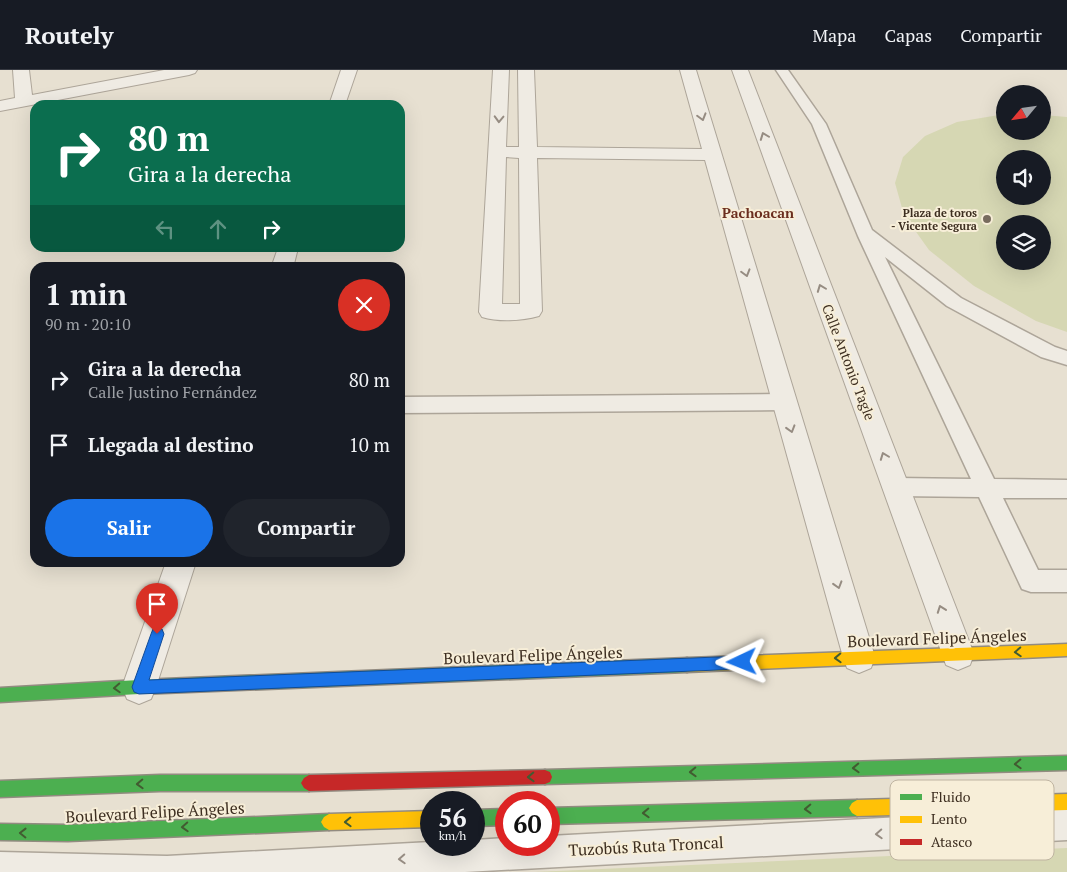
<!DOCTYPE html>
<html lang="es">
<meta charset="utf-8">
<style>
body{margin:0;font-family:"PT Serif",serif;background:#20242c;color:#f1f3f6;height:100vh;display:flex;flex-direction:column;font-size:19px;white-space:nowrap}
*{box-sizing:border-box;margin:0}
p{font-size:16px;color:#9ea1a6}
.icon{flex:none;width:28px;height:28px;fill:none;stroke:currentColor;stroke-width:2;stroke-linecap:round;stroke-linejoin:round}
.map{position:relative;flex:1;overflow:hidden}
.panel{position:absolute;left:30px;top:192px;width:375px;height:305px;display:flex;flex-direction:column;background:#171b24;border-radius:15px;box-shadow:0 5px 20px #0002}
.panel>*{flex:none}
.banner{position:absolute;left:30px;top:30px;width:375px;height:152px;border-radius:15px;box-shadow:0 5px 20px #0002;background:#0b6e4f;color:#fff;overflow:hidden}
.needle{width:32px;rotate:241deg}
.fabs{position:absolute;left:996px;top:15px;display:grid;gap:10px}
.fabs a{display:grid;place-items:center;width:55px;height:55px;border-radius:50%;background:#171b24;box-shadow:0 5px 20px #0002;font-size:25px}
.speed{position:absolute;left:420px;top:721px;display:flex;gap:10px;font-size:25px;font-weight:700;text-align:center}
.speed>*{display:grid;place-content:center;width:65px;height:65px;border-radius:50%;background:#171b24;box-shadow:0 5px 20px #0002;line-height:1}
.speed small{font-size:12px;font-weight:400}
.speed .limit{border:8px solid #d22;background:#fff;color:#111}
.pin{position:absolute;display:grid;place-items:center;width:42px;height:42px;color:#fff;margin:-51px -21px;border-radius:50% 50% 50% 0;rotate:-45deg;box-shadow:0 0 5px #0007}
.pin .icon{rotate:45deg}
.me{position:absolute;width:55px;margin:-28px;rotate:268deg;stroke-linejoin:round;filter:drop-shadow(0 0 4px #0008)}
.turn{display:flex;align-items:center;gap:18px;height:105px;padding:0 15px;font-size:22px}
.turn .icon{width:65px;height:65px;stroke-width:2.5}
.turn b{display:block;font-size:35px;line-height:42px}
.lanes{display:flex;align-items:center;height:48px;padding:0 15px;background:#0003;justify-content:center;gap:25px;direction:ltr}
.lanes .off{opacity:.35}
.round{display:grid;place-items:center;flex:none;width:52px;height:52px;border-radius:26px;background:#20242c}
.summary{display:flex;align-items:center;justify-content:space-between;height:85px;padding:0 15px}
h1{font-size:30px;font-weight:700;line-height:38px}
.action{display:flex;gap:10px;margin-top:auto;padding:10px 15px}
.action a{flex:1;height:58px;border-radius:30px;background:#1a73e8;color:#fff;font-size:20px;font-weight:700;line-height:58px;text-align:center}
.action a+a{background:#20242c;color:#f1f3f6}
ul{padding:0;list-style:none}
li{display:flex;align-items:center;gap:15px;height:65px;padding:0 15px}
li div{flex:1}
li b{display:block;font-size:19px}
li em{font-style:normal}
header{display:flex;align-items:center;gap:30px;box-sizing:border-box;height:70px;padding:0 25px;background:#171b24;border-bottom:1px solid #363941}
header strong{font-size:24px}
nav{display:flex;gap:28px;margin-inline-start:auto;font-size:18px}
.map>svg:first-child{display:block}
.green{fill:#d6d7b3;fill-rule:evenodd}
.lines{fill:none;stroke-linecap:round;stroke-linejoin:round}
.lane-casing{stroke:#ada599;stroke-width:3}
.street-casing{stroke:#ada599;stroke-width:2}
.fast-casing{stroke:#928b80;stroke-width:3}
.slow-casing{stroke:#928b80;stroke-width:3}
.jam-casing{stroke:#928b80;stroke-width:3}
.lane{fill:#efebe3;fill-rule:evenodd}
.street{fill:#efebe3;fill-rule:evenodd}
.fast{fill:#4caf50;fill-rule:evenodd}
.slow{fill:#ffc107;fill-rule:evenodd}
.jam{fill:#c62828;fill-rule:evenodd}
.oneway{stroke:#968c82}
.oneway2{stroke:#425b31}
.route{fill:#1a73e8;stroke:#114b97}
.poi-dot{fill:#786c5e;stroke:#f7eed8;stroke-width:2}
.labels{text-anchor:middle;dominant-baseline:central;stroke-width:4;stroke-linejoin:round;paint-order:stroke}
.far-poi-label{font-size:11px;font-weight:bold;fill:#3d2e20;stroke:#f7eed8;text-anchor:end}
.far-quarter-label{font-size:14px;font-weight:bold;fill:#6b2e1e;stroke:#f7eed8}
.street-label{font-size:14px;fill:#3d2e20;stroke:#f7eed8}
.near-street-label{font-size:16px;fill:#3d2e20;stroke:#f7eed8}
.key{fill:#f7eed8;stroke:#bfb4a1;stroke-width:1}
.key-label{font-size:14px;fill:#3d2e20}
</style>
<header>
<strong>Routely</strong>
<nav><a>Mapa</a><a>Capas</a><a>Compartir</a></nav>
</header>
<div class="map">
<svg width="1067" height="802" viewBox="0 0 1067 802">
<rect width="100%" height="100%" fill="#e7e0d1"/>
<path class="green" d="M 999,45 L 1005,45 L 1005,61 L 1042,61 L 1043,45 L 1067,47 L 1067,262 L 1036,251 L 974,216 L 929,180 L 904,145 L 895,113 L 903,87 L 925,66 L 957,52 ZM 1005,89 L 1042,89 L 1042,126 L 1005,126 ZM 1005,154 L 1042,154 L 1042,191 L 1005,191 Z
M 1067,778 L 1067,802 L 534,802 Z"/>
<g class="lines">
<defs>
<path id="lane" d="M 776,0 L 788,0 L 826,54 L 872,160 L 961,228 L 1055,277 L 1067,281 L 1067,295 L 1041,287 L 947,236 L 885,187 L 994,409 L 1067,410 L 1067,428 L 1003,428 L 1038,500 L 1067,500 L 1067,522 L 1031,522 L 1022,519 L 979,427 L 896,426 L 888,424 L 885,417 L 888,410 L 896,408 L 971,409 L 858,166 L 812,54 Z
M 783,324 L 790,327 L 793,332 L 790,337 L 783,340 L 400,343 L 400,327 Z
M 1067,738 L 1067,770 L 465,802 L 0,802 L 0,782 L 167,786 L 431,772 L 431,775 L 474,775 L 474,770 L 506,768 L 506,775 L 549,775 L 549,766 Z"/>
<path id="street" d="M 13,0 L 29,0 L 32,25 L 164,0 L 197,0 L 195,3 L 189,5 L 0,41 L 0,31 L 15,28 Z
M 341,0 L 357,0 L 345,35 L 329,35 Z
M 493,0 L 509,0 L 506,77 L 519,77 L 518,0 L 534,0 L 537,77 L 702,79 L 680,0 L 696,0 L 875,587 L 871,598 L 859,603 L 847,598 L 843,587 L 705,90 L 537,88 L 542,241 L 539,246 C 522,251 498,252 482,247 L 479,242 ZM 506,87 L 519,88 L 520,234 L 502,234 Z
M 732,0 L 748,0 L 974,584 L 970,595 L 958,600 L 946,595 L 942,584 Z
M 278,178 L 298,178 L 293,198 L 271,198 Z
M 166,492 L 196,492 L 156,617 L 151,629 L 139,634 L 127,629 L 122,617 Z"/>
<path id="fast" d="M 687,588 L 692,590 L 694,595 L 692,600 L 687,602 L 139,624 L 0,632 L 0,618 L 139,610 Z
M 1067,686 L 1067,700 L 545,714 L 540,712 L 538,707 L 540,702 L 545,700 Z
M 160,705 L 309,705 L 314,708 L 317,713 L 314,718 L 309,721 L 160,721 L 0,727 L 0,711 Z
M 857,730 L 862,733 L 865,738 L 862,743 L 857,746 L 549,754 L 549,738 Z
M 506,739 L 506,755 L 474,756 L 474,740 Z
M 329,744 L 334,747 L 337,752 L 334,757 L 329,760 L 68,771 L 0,770 L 0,754 L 68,755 Z"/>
<path id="slow" d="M 1067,574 L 1067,586 L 687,602 L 682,600 L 680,595 L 682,590 L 687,588 Z
M 1067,724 L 1067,740 L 857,746 L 852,743 L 849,738 L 852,733 L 857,730 Z
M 431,741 L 431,757 L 329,760 L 324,757 L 321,752 L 324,747 L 329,744 Z"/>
<path id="jam" d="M 545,700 L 550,702 L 552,707 L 550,712 L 545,714 L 309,721 L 304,718 L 301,713 L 304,708 L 309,705 Z"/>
</defs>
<use href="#lane" class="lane-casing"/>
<use href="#street" class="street-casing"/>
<use href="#fast" class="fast-casing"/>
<use href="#slow" class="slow-casing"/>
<use href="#jam" class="jam-casing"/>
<use href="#lane" class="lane"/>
<use href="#street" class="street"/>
<use href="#fast" class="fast"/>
<use href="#slow" class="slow"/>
<use href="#jam" class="jam"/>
</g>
<defs><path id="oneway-chevron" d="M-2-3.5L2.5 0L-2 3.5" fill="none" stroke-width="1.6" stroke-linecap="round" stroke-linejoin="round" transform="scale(1.25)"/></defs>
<g class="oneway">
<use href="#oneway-chevron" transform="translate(702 47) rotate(74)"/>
<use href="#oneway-chevron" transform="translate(499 49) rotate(92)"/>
<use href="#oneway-chevron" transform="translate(764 66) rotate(-111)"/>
<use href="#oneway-chevron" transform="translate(746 203) rotate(74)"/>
<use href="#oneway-chevron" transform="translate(821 218) rotate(-111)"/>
<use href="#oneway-chevron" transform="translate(791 359) rotate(73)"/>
<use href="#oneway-chevron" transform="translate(884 386) rotate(-111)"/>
<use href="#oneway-chevron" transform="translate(838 515) rotate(73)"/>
<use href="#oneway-chevron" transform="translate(941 539) rotate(-110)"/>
<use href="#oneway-chevron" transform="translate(879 764) rotate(177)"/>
<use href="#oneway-chevron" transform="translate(402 789) rotate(177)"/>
</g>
<g class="oneway2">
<use href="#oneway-chevron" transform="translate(1018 582) rotate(177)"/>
<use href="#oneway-chevron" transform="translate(838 588) rotate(178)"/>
<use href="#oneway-chevron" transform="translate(117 618) rotate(177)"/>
<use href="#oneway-chevron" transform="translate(1018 694) rotate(178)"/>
<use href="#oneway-chevron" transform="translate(856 698) rotate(178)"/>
<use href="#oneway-chevron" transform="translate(693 702) rotate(178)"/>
<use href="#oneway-chevron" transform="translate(531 707) rotate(178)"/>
<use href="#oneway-chevron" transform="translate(140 714) rotate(178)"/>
<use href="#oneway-chevron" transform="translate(808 739) rotate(178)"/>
<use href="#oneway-chevron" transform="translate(646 743) rotate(178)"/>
<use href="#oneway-chevron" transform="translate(348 752) rotate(178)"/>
<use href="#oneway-chevron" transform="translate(185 757) rotate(177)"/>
<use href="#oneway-chevron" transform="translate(23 763) rotate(-179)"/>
</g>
<path class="route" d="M 157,557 L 162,559 L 164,564 L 149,610 L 742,586 L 747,588 L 749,592 L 747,597 L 742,599 L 139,624 L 134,622 L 132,617 L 151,564 L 153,559 Z"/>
<circle class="poi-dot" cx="987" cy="149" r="5"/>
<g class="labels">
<g class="far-poi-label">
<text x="977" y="143">Plaza de toros<tspan x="977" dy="13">- Vicente Segura</tspan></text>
</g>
<g class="far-quarter-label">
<text x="758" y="142">Pachoacan</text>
</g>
<g class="street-label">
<text transform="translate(849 292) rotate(69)">Calle Antonio Tagle</text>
</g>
<g class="near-street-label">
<text transform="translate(937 568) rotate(-2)">Boulevard Felipe Ángeles</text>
<text transform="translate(533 585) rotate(-2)">Boulevard Felipe Ángeles</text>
<text transform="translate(155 742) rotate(-3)">Boulevard Felipe Ángeles</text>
<text transform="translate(646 776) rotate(-3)">Tuzobús Ruta Troncal</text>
</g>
</g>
<rect x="890" y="710" width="164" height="80" rx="8" class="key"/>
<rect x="900" y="724" width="22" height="6" fill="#4caf50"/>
<rect x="900" y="746" width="22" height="7" fill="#ffc107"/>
<rect x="900" y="769" width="22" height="6" fill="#c62828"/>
<g class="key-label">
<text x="931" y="732">Fluido</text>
<text x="931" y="754">Lento</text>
<text x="931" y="777">Atasco</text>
</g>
</svg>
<div class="fabs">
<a><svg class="needle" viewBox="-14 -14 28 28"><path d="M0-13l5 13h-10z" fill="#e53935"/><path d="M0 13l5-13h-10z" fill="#9ea1a6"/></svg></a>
<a><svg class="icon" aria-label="sound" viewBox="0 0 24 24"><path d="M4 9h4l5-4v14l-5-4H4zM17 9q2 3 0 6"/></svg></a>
<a><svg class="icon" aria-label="layers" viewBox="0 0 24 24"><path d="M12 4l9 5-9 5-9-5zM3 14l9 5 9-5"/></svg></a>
</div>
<div class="speed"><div>56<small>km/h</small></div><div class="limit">60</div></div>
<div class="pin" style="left:157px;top:564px;background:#d93025"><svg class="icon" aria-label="arrive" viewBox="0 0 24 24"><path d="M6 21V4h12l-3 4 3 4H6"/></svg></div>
<svg class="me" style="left:742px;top:592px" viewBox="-20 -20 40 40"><path d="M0-17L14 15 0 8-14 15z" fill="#1a73e8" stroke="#fff" stroke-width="4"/></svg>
<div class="banner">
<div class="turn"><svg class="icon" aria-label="right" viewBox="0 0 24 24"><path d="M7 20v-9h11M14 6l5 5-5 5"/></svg><div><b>80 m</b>Gira a la derecha</div></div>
<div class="lanes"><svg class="icon off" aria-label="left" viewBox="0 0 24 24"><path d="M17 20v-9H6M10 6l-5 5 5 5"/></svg><svg class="icon off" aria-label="ahead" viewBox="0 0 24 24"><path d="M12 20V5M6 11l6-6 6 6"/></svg><svg class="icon" aria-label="right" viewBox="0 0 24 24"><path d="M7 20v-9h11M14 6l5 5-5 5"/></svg></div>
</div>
<section class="panel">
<div class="summary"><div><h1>1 min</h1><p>90 m · 20:10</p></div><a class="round" style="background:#d93025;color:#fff"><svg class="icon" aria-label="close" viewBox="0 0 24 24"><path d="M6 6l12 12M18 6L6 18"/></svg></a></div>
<ul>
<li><svg class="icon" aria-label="right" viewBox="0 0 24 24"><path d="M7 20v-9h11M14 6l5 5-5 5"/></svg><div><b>Gira a la derecha</b><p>Calle Justino Fernández</p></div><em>80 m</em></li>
<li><svg class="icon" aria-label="arrive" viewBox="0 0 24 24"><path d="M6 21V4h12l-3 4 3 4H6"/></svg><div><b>Llegada al destino</b></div><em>10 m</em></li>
</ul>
<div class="action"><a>Salir</a><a>Compartir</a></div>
</section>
</div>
